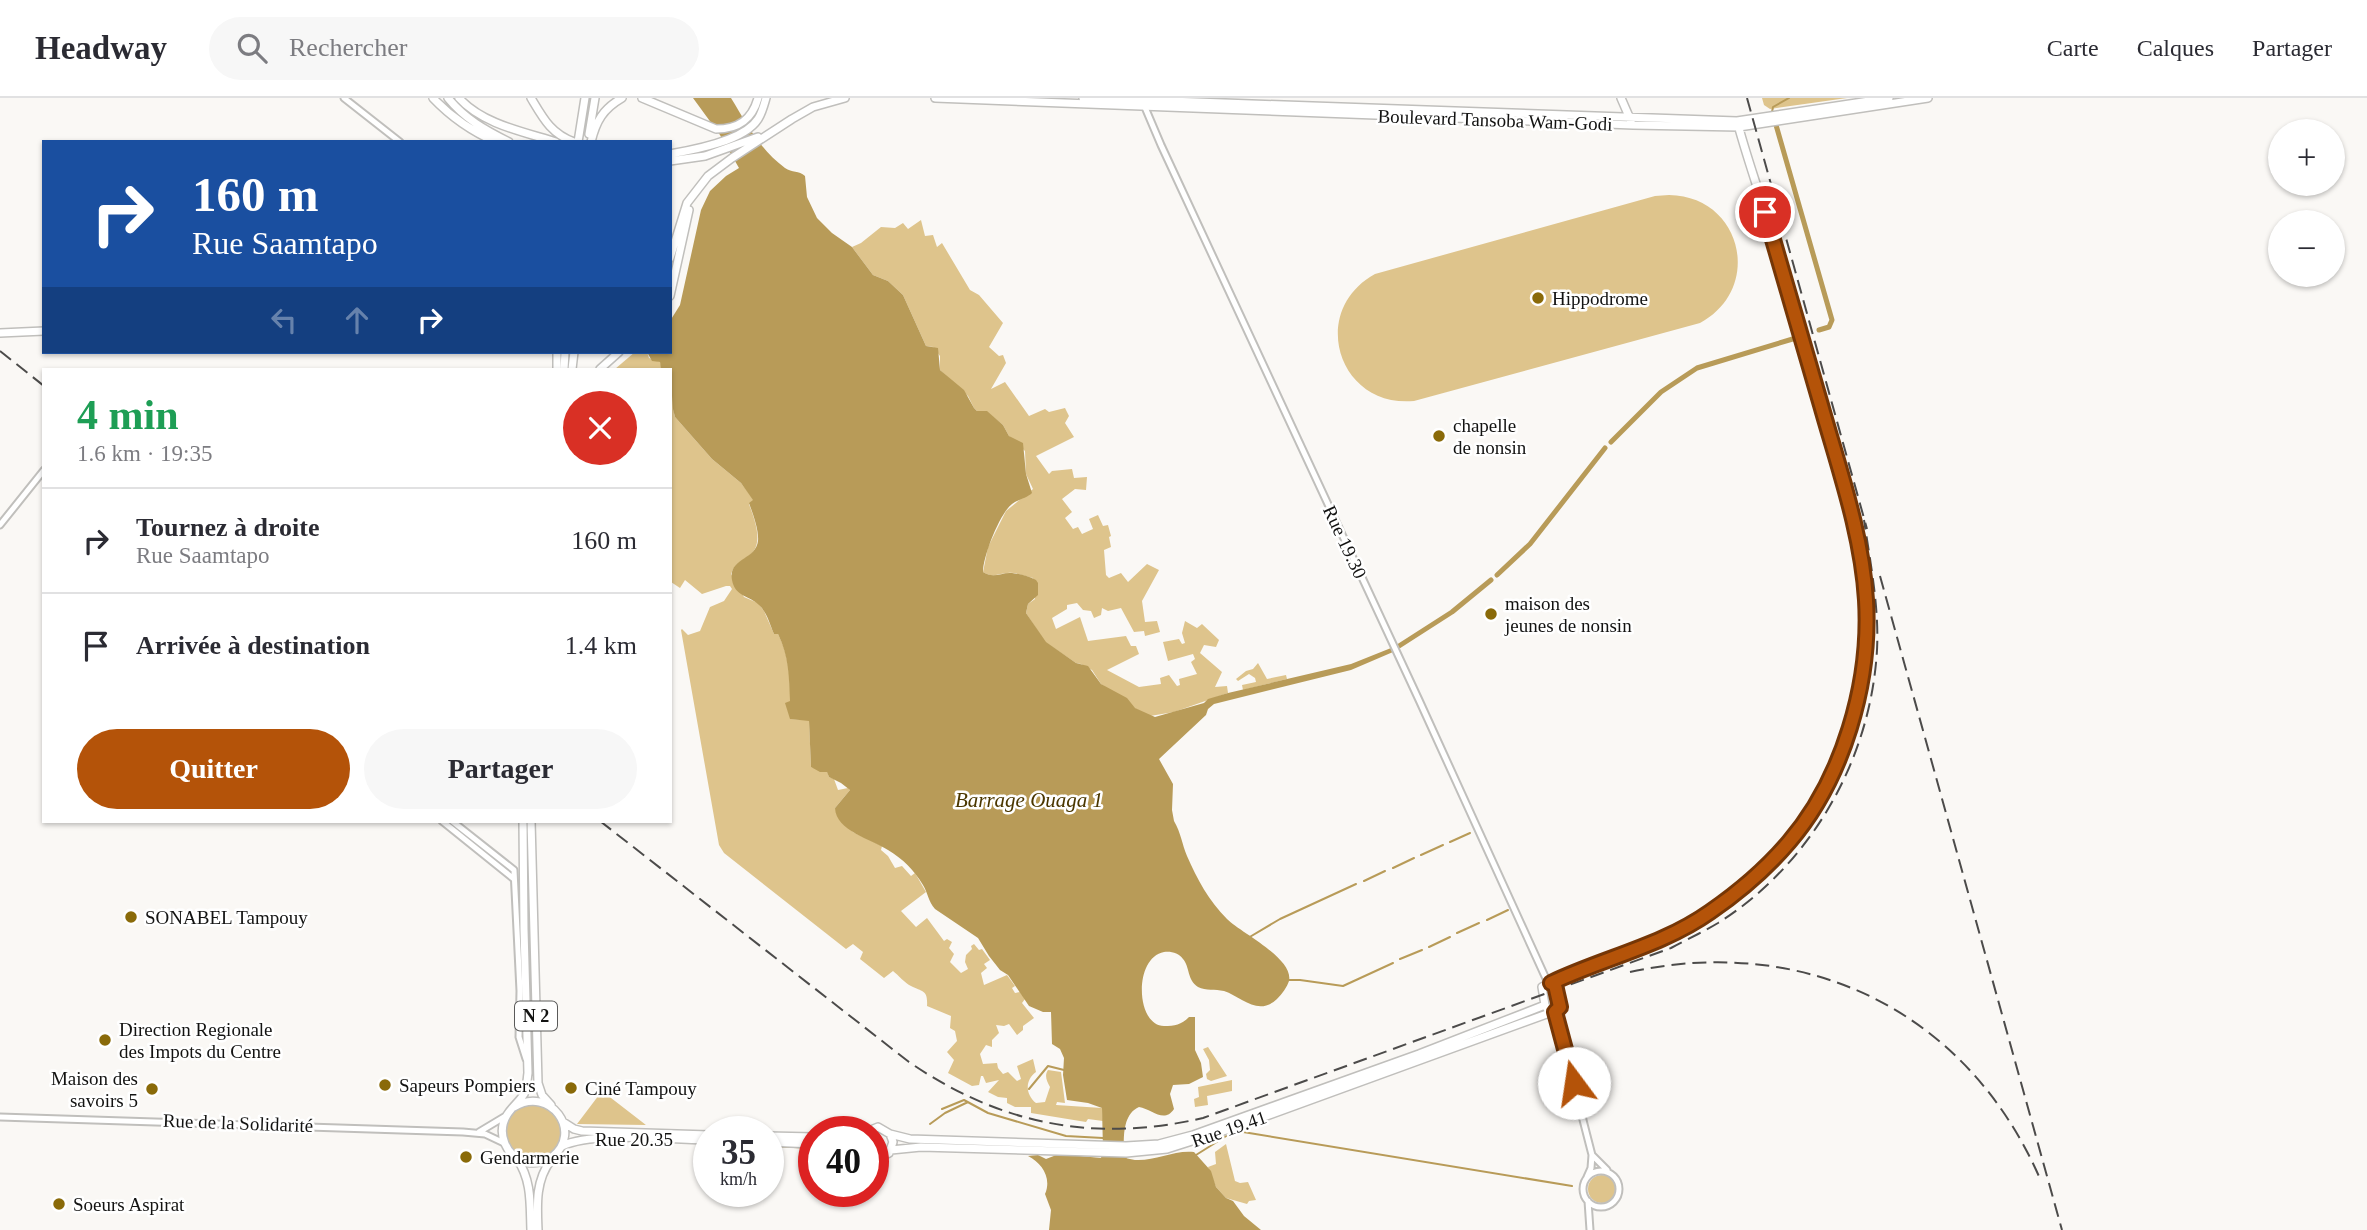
<!DOCTYPE html>
<html lang="fr">
<meta charset="utf-8">
<style>
body{margin:0;font-family:Georgia,serif;background:#f7f7f7;color:#2b2b33;height:100vh;display:flex;flex-direction:column;font-size:26px;white-space:nowrap}
*{box-sizing:border-box;margin:0}
p{font-size:23px;color:#7c7c81}
.icon{flex:none;width:38px;height:38px;fill:none;stroke:currentColor;stroke-width:2;stroke-linecap:round;stroke-linejoin:round}
.map{position:relative;flex:1;overflow:hidden}
.drawer{position:absolute;left:42px;top:270px;width:630px;height:455px;display:flex;flex-direction:column;background:#fff;border-radius:0px;box-shadow:0 2px 5px #0004}
.drawer>*{flex:none}
.hud{position:absolute;left:42px;top:42px;width:630px;height:214px;border-radius:0px;box-shadow:0 2px 5px #0004;background:#1a4fa0;color:#fff;overflow:hidden}
.tools{position:absolute;left:2268px;top:21px;display:grid;gap:14px}
.tools a{display:grid;place-items:center;width:77px;height:77px;border-radius:50%;background:#fff;box-shadow:0 2px 5px #0004;font-size:35px}
.speed{position:absolute;left:693px;top:1018px;display:flex;gap:14px;font-size:35px;font-weight:700;text-align:center}
.speed>*{display:grid;place-content:center;width:91px;height:91px;border-radius:50%;background:#fff;box-shadow:0 2px 5px #0004;line-height:1}
.speed small{font-size:18px;font-weight:400}
.speed .limit{border:10px solid #d22;background:#fff;color:#111}
.pin{position:absolute;display:grid;place-items:center;width:60px;height:60px;color:#fff;margin:-30px;border:4px solid #fff;border-radius:50%;box-shadow:0 2px 7px #0007}
.me{position:absolute;width:77px;margin:-38px;rotate:346deg;stroke-linejoin:round;filter:drop-shadow(0 0 5px #0008)}
.turn{display:flex;align-items:center;gap:24px;height:147px;padding:0 35px;font-size:32px}
.turn .icon{width:91px;height:91px;stroke-width:2.5}
.turn b{display:block;font-size:49px;line-height:60px}
.lanes{display:flex;align-items:center;height:66px;padding:0 35px;background:#0003;justify-content:center;gap:35px;direction:ltr}
.lanes .off{opacity:.35}
.round{display:grid;place-items:center;flex:none;width:74px;height:74px;border-radius:37px;background:#f7f7f7}
.headline{display:flex;align-items:center;justify-content:space-between;height:119px;padding:0 35px}
h1{font-size:42px;font-weight:700;line-height:52px;color:#1e9e55}
.button{display:flex;gap:14px;margin-top:auto;padding:14px 35px}
.button a{flex:1;height:80px;border-radius:42px;background:#b45309;color:#fff;font-size:28px;font-weight:700;line-height:80px;text-align:center}
.button a+a{background:#f7f7f7;color:#2b2b33}
ul{padding:0;list-style:none}
li{display:flex;align-items:center;gap:21px;height:105px;padding:0 35px;border-top:2px solid #e1e1e2}
li div{flex:1}
li b{display:block;font-size:26px}
li em{font-style:normal}
header{display:flex;align-items:center;gap:42px;box-sizing:border-box;height:98px;padding:0 35px;background:#fff;border-bottom:2px solid #e1e1e2}
header strong{font-size:33px}
nav{display:flex;gap:38px;margin-inline-start:auto;font-size:24px}
.search{width:490px;height:63px;background:#f7f7f7;display:flex;align-items:center;gap:18px;box-sizing:border-box;padding:0 24px;border-radius:38px;color:#7c7c81;font-size:26px}
.map>svg:first-child{display:block}
.green{fill:#dec48c}
.water{fill:#b89b58}
.lines{fill:none;stroke-linecap:round;stroke-linejoin:round}
.stream{stroke:#b89b58;stroke-width:2}
.canal{stroke:#b89b58;stroke-width:5}
.minor-casing{stroke:#c0bfbc;stroke-width:9}
.major-casing{stroke:#c0bfbc;stroke-width:10}
.minor{stroke:#fff;stroke-width:5}
.major{stroke:#fff;stroke-width:7}
.rail{stroke:#4c4b4a;stroke-width:2;stroke-dasharray:14 7;stroke-linecap:butt}
.route-casing{stroke:#753606;stroke-width:18}
.route{stroke:#b45309;stroke-width:12}
.poi-dot{fill:#8a6a09;stroke:#fff;stroke-width:2.5}
.labels{text-anchor:middle;dominant-baseline:central;stroke-width:5;stroke-linejoin:round;paint-order:stroke}
.shield{fill:#fff;stroke:#5a5a59;stroke-width:2}
.shield-label{font-size:18px;font-weight:bold;fill:#131312}
.street-label{font-size:19px;fill:#131312;stroke:#fff}
.poi-label{font-size:19px;fill:#131312;stroke:#fff;text-anchor:start}
.water-label{font-size:21px;font-style:italic;fill:#4b3700;stroke:#fff}
</style>
<header>
<strong>Headway</strong>
<div class="search"><svg class="icon" aria-label="search" viewBox="0 0 24 24"><circle cx="10" cy="10" r="6"/><path d="M15 15l6 6"/></svg>Rechercher</div>
<nav><a>Carte</a><a>Calques</a><a>Partager</a></nav>
</header>
<div class="map">
<svg width="2367" height="1132" viewBox="0 0 2367 1132">
<rect width="100%" height="100%" fill="#faf8f5"/>
<path class="green" d="M 1762,0 L 1847,0 L 1770,11 L 1764,7 Z
M 1669,97 C 1742,98 1764,190 1700,225 L 1414,303 C 1338,310 1308,213 1375,176 L 1655,98 Z
M 921,122 L 925,138 L 933,137 L 937,149 L 942,145 L 970,192 L 979,197 L 1003,225 L 989,249 L 999,258 L 1003,257 L 1006,265 L 991,291 L 1005,284 L 1029,318 L 1045,311 L 1049,314 L 1065,310 L 1069,318 L 1065,325 L 1074,339 L 1036,358 L 1049,376 L 1052,373 L 1072,371 L 1074,380 L 1087,379 L 1086,392 L 1075,391 L 1062,401 L 1072,414 L 1065,420 L 1073,431 L 1078,429 L 1082,436 L 1093,431 L 1089,421 L 1098,417 L 1103,428 L 1108,427 L 1111,438 L 1109,439 L 1111,449 L 1104,452 L 1106,477 L 1109,480 L 1121,475 L 1128,484 L 1147,466 L 1159,472 L 1142,503 L 1145,524 L 1157,523 L 1160,534 L 1145,538 L 1144,533 L 1134,534 L 1121,510 L 1108,513 L 1102,510 L 1101,517 L 1094,520 L 1091,513 L 1083,512 L 1077,505 L 1067,507 L 1067,511 L 1052,520 L 1056,531 L 1080,519 L 1088,543 L 1126,538 L 1131,548 L 1136,548 L 1139,556 L 1107,572 L 1139,589 L 1161,586 L 1160,580 L 1169,577 L 1177,588 L 1180,587 L 1179,581 L 1197,576 L 1191,564 L 1195,561 L 1193,556 L 1168,563 L 1163,544 L 1179,541 L 1182,546 L 1185,545 L 1182,535 L 1185,523 L 1197,530 L 1202,526 L 1219,542 L 1216,549 L 1204,547 L 1200,555 L 1222,574 L 1215,589 L 1227,588 L 1228,595 L 1174,614 L 1150,618 L 1134,610 L 1101,586 L 1092,572 L 1081,566 L 1076,565 L 1045,544 L 1026,515 L 1028,506 L 1035,501 L 1033,480 C 1025,478 1015,474 1008,475 C 997,476 992,480 983,474 L 988,449 L 1006,413 L 1033,391 L 1026,376 L 1025,353 L 1009,338 L 1003,327 L 987,314 L 977,313 L 974,310 L 968,298 L 940,272 L 940,258 L 933,249 L 926,248 L 903,197 L 888,183 L 873,177 L 852,149 L 861,145 L 881,129 L 895,130 L 903,125 L 908,131 Z
M 635,254 L 647,254 L 649,260 L 660,264 L 662,270 L 615,271 Z
M 670,287 C 675,297 672,309 675,319 L 712,361 L 741,385 L 754,402 L 749,406 C 754,420 764,444 751,456 C 742,464 735,464 731,476 L 744,499 L 758,505 L 764,513 L 774,536 L 778,536 C 792,562 790,592 790,621 L 809,622 L 811,669 L 827,673 L 829,679 L 834,681 L 838,692 L 848,690 L 850,692 L 835,710 L 853,734 L 882,748 L 881,752 L 888,758 L 895,770 L 902,768 L 911,778 L 915,775 L 926,794 L 901,813 L 916,829 L 927,820 L 944,843 L 947,841 L 952,844 L 949,850 L 954,856 L 950,864 L 961,875 L 968,871 L 965,864 L 966,857 L 972,851 L 971,848 L 974,846 L 979,852 L 982,851 L 990,862 L 984,866 L 987,870 L 981,875 L 984,887 L 1007,877 L 1015,888 L 1012,890 L 1015,895 L 1020,894 L 1025,901 L 1022,905 L 1034,920 L 1023,928 L 1023,932 L 1017,937 L 1009,926 L 1004,928 L 996,927 L 999,935 L 992,942 L 992,949 L 986,947 L 980,956 L 983,966 L 997,965 L 998,970 L 1003,976 L 1008,974 L 1017,983 L 1021,981 L 1017,968 L 1033,961 L 1036,974 C 1025,982 1025,996 1036,1005 L 1045,1004 L 1050,989 C 1047,983 1044,978 1048,972 L 1061,974 L 1065,1005 L 1057,1004 L 1056,1007 L 1102,1010 L 1103,1023 L 1088,1021 L 1086,1024 L 1031,1015 L 1031,1009 L 1015,1009 L 1007,1005 L 1007,1000 L 998,999 L 988,994 L 999,982 L 986,985 L 983,978 L 981,978 L 979,987 L 972,988 L 948,975 L 954,962 L 947,954 L 957,943 L 955,933 L 950,930 L 951,918 L 927,908 C 928,892 923,894 911,888 C 905,885 898,877 893,873 L 884,880 L 860,861 L 863,854 L 853,846 L 846,851 L 724,755 L 719,747 L 681,532 L 682,531 L 688,537 L 700,533 L 710,509 L 724,503 L 732,491 L 730,488 L 726,488 L 702,496 L 685,482 L 680,490 L 671,484 Z
M 1258,565 L 1267,581 L 1286,577 L 1287,581 L 1243,592 L 1242,587 L 1256,584 L 1255,580 L 1249,576 L 1238,583 L 1236,581 L 1246,573 L 1253,571 Z
M 1208,949 L 1227,978 L 1211,983 L 1207,981 L 1206,976 L 1210,972 L 1209,962 L 1203,951 Z
M 1232,982 L 1232,993 L 1207,998 L 1208,1007 L 1195,1009 L 1194,1001 L 1199,999 L 1198,989 Z
M 602,993 L 646,1027 L 577,1026 Z
M505 1034a28 28 0 1 1 56 0a28 28 0 1 1-56 0Z
M 1226,1046 L 1235,1083 L 1240,1085 L 1248,1084 L 1256,1102 L 1249,1103 L 1247,1106 L 1226,1100 L 1216,1089 L 1208,1069 L 1216,1066 L 1215,1054 Z
M1588 1091a14 14 0 1 1 28 0a14 14 0 1 1-28 0Z"/>
<path class="water" d="M 693,0 L 731,0 C 747,26 760,52 785,70 C 792,75 799,72 805,78 L 807,99 L 817,120 L 832,135 L 852,149 L 873,177 L 888,183 L 903,197 L 926,248 L 938,250 L 940,272 L 964,292 L 974,310 L 977,313 L 987,313 L 1003,327 L 1009,338 L 1023,345 L 1026,376 L 1032,395 C 1027,400 1019,401 1012,406 C 1000,415 983,458 983,474 C 994,481 1001,474 1012,475 C 1020,476 1029,478 1036,482 L 1038,485 L 1038,497 L 1028,506 L 1026,515 L 1046,544 L 1076,565 L 1088,568 L 1101,586 L 1127,600 L 1135,610 L 1155,619 L 1204,605 L 1208,601 L 1228,595 L 1351,566 L 1391,550 L 1393,554 L 1351,572 L 1214,606 L 1208,611 L 1206,617 L 1159,661 L 1173,686 L 1172,712 L 1174,723 C 1181,735 1182,746 1187,758 C 1197,781 1209,803 1227,821 C 1241,835 1294,860 1289,883 C 1287,889 1282,896 1277,901 C 1258,919 1242,899 1224,893 C 1215,891 1206,893 1198,889 C 1187,882 1190,869 1183,861 C 1179,855 1171,853 1164,854 C 1133,860 1136,928 1164,928 C 1175,928 1181,927 1189,919 L 1195,919 L 1195,952 L 1201,965 L 1203,979 L 1189,986 L 1173,987 L 1170,996 L 1174,1011 C 1164,1026 1152,1011 1139,1009 C 1121,1017 1124,1043 1124,1059 C 1145,1069 1171,1051 1194,1054 L 1211,1073 L 1216,1089 L 1226,1100 L 1233,1103 L 1244,1118 L 1261,1132 L 1049,1132 L 1051,1112 L 1045,1096 C 1052,1080 1042,1065 1028,1058 L 1038,1057 L 1046,1061 L 1059,1056 L 1101,1060 L 1103,1052 L 1102,1010 L 1088,1005 L 1067,1002 L 1063,977 L 1064,960 L 1060,951 L 1052,946 L 1051,914 L 1043,914 L 1029,908 L 1008,877 L 1000,872 L 989,858 L 978,840 L 935,811 C 928,803 928,795 923,787 C 914,772 903,761 888,752 C 871,741 836,733 835,710 L 850,692 L 841,685 L 829,679 L 827,674 L 820,674 L 811,669 L 809,623 L 790,621 L 785,605 L 790,603 C 789,579 789,558 778,536 L 774,536 C 770,527 767,514 759,507 C 749,497 735,499 732,482 C 728,460 756,462 758,443 C 759,432 753,416 749,405 L 753,402 L 741,385 L 712,361 L 675,319 L 673,311 L 670,271 L 661,271 L 660,264 L 652,263 L 647,254 L 670,254 L 670,223 L 680,207 L 701,112 L 710,93 L 726,78 L 739,70 L 720,37 Z"/>
<g class="lines">
<path class="stream" d="M 1772,14 L 1773,9 L 1789,0
M 1450,744 L 1470,735
M 1421,757 L 1443,747
M 1393,770 L 1414,760
M 1364,783 L 1385,773
M 1487,822 L 1508,812
M 1457,835 L 1479,825
M 1248,840 L 1280,821 L 1356,786
M 1429,849 L 1450,839
M 1400,861 L 1422,852
M 1288,882 L 1300,882 L 1343,888 L 1393,865
M 1029,991 L 1048,968 L 1064,972
M 942,1011 L 964,1002 L 988,1015 L 1066,1038 L 1103,1040
M 930,1026 L 945,1015 L 968,1004
M 772,1048 L 814,1050
M 1196,1057 L 1231,1035 L 1237,1033 L 1572,1088"/>
<path class="canal" d="M 1776,27 L 1832,222 L 1829,229 L 1819,232
M 1611,344 L 1661,294 L 1697,270 L 1796,240
M 1497,477 L 1530,446 L 1605,350
M 1399,548 L 1452,514 L 1491,482"/>
<defs>
<path id="minor" d="M 344,0 L 400,44
M 1144,7 L 1161,47 L 1419,602 L 1548,885
M 0,427 L 44,372
M 442,723 L 514,781
M 452,723 L 514,772 L 520,893 L 519,939 L 526,961
M 1555,913 L 1592,1057 L 1591,1070 L 1587,1079
M 0,1019 L 463,1034 L 485,1036 L 504,1045
M 479,1034 L 504,1019
M 1592,1057 L 1607,1072
M1583 1091a18 18 0 1 1 36 0a18 18 0 1 1-36 0Z
M 1588,1103 L 1590,1132"/>
<path id="major" d="M 433,0 C 452,20 471,33 496,44
M 448,0 C 465,21 485,32 509,44
M 459,0 C 482,26 524,34 556,44
M 531,0 C 543,20 551,36 574,44
M 642,0 L 716,31 C 738,31 752,22 758,0
M 935,0 L 1633,27 L 1739,29 L 1928,0
M 1083,0 L 1737,23 L 1889,0
M 1621,0 L 1631,23
M 589,36 L 595,0
M 578,44 L 585,0
M 591,44 C 596,23 603,11 622,0
M 670,56 C 694,52 744,43 758,21 C 762,15 764,7 766,0
M 670,63 L 705,58 L 758,39
M 670,160 L 687,105 L 708,78 L 732,60 L 792,21 L 813,9 L 845,0
M 670,198 L 689,112
M 0,235 L 44,233
M 557,271 L 557,254
M 564,271 L 565,254
M 572,271 L 574,254
M 600,271 L 619,254
M 531,723 L 538,985 L 542,997 L 551,1007
M 1551,885 C 1603,860 1662,847 1710,814 C 1739,794 1766,771 1789,744 C 1843,681 1871,585 1866,502 C 1862,437 1840,374 1822,312 C 1804,249 1787,187 1768,124 C 1758,90 1746,57 1737,23
M 514,1009 C 550,987 584,1034 552,1059 C 545,1064 535,1066 526,1064 C 506,1059 496,1035 507,1017 C 512,1009 519,1004 524,996 C 527,989 527,982 528,975 L 524,831 L 523,723
M 563,1024 L 574,1031 L 582,1033 L 709,1037
M 866,1034 L 878,1029 L 890,1036 L 910,1041 L 1126,1048 L 1159,1046 L 1193,1037 L 1419,956 L 1545,907
M 768,1038 L 814,1039
M 768,1044 L 814,1046
M 562,1048 C 593,1033 672,1042 709,1042
M 891,1052 L 921,1049 L 1126,1055 L 1167,1051 L 1239,1028 L 1555,913 L 1560,909 L 1555,887 L 1550,885 L 1542,889 L 1545,907 L 1549,914
M 873,1059 L 881,1059 L 889,1055 L 893,1044 L 890,1036
M 517,1061 C 532,1082 530,1107 531,1132
M 538,1132 C 537,1108 535,1083 551,1062"/>
</defs>
<use href="#minor" class="minor-casing"/>
<use href="#major" class="major-casing"/>
<use href="#minor" class="minor"/>
<use href="#major" class="major"/>
<path class="rail" d="M 1747,0 L 1867,431
M 0,253 L 44,288
M 1880,478 L 2062,1132
M 600,723 L 909,964 C 1001,1027 1095,1045 1203,1020 L 1671,850 C 1686,842 1703,834 1718,825 C 1807,769 1866,670 1876,565 C 1881,518 1871,469 1864,422
M 1630,874 C 1808,835 1969,915 2041,1083"/>
</g>
<g class="lines">
<defs>
<path id="route" d="M 1574,985 L 1555,914 L 1560,909 L 1555,887 L 1551,885 C 1603,860 1662,848 1710,814 C 1739,794 1766,771 1789,744 C 1843,681 1871,585 1866,502 C 1862,436 1839,371 1821,307 C 1802,243 1784,178 1765,114"/>
</defs>
<use href="#route" class="route-casing"/>
<use href="#route" class="route"/>
</g>
<g class="poi-dot">
<circle cx="1538" cy="200" r="7"/>
<circle cx="1439" cy="338" r="7"/>
<circle cx="1491" cy="516" r="7"/>
<circle cx="131" cy="819" r="7"/>
<circle cx="105" cy="942" r="7"/>
<circle cx="385" cy="987" r="7"/>
<circle cx="571" cy="990" r="7"/>
<circle cx="152" cy="991" r="7"/>
<circle cx="466" cy="1059" r="7"/>
<circle cx="59" cy="1106" r="7"/>
</g>
<g class="labels">
<rect class="shield" x="515" y="903.5" width="42" height="29" rx="5"/>
<g class="shield-label">
<text x="536" y="918">N 2</text>
</g>
<g class="street-label">
<text transform="translate(1495 22) rotate(2)">Boulevard Tansoba Wam-Godi</text>
<text transform="translate(1345 444) rotate(65)">Rue 19.30</text>
<text transform="translate(238 1025) rotate(2)">Rue de la Solidarité</text>
<text transform="translate(1229 1031) rotate(-19)">Rue 19.41</text>
<text x="634" y="1041">Rue 20.35</text>
</g>
<g class="poi-label">
<text x="1552" y="200">Hippodrome</text>
<text x="1453" y="327">chapelle<tspan x="1453" dy="22">de nonsin</tspan></text>
<text x="1505" y="505">maison des<tspan x="1505" dy="22">jeunes de nonsin</tspan></text>
<text x="145" y="819">SONABEL Tampouy</text>
<text x="119" y="931">Direction Regionale<tspan x="119" dy="22">des Impots du Centre</tspan></text>
<text x="138" y="980" text-anchor="end">Maison des<tspan x="138" dy="22">savoirs 5</tspan></text>
<text x="399" y="987">Sapeurs Pompiers</text>
<text x="585" y="990">Ciné Tampouy</text>
<text x="480" y="1059">Gendarmerie</text>
<text x="73" y="1106">Soeurs Aspirat</text>
</g>
<g class="water-label">
<text x="1029" y="702">Barrage Ouaga 1</text>
</g>
</g>
</svg>
<div class="tools">
<a>+</a>
<a>−</a>
</div>
<div class="speed"><div>35<small>km/h</small></div><div class="limit">40</div></div>
<div class="pin" style="left:1765px;top:114px;background:#d93025"><svg class="icon" aria-label="arrive" viewBox="0 0 24 24"><path d="M6 21V4h12l-3 4 3 4H6"/></svg></div>
<svg class="me" style="left:1574px;top:985px" viewBox="-20 -20 40 40"><circle r="19" fill="#fff"/><path d="M0-13L10 11 0 6-10 11z" fill="#b45309"/></svg>
<div class="hud">
<div class="turn"><svg class="icon" aria-label="right" viewBox="0 0 24 24"><path d="M7 20v-9h11M14 6l5 5-5 5"/></svg><div><b>160 m</b>Rue Saamtapo</div></div>
<div class="lanes"><svg class="icon off" aria-label="left" viewBox="0 0 24 24"><path d="M17 20v-9H6M10 6l-5 5 5 5"/></svg><svg class="icon off" aria-label="ahead" viewBox="0 0 24 24"><path d="M12 20V5M6 11l6-6 6 6"/></svg><svg class="icon" aria-label="right" viewBox="0 0 24 24"><path d="M7 20v-9h11M14 6l5 5-5 5"/></svg></div>
</div>
<section class="drawer">
<div class="headline"><div><h1>4 min</h1><p>1.6 km · 19:35</p></div><a class="round" style="background:#d93025;color:#fff"><svg class="icon" aria-label="close" viewBox="0 0 24 24"><path d="M6 6l12 12M18 6L6 18"/></svg></a></div>
<ul>
<li><svg class="icon" aria-label="right" viewBox="0 0 24 24"><path d="M7 20v-9h11M14 6l5 5-5 5"/></svg><div><b>Tournez à droite</b><p>Rue Saamtapo</p></div><em>160 m</em></li>
<li><svg class="icon" aria-label="arrive" viewBox="0 0 24 24"><path d="M6 21V4h12l-3 4 3 4H6"/></svg><div><b>Arrivée à destination</b></div><em>1.4 km</em></li>
</ul>
<div class="button"><a>Quitter</a><a>Partager</a></div>
</section>
</div>
